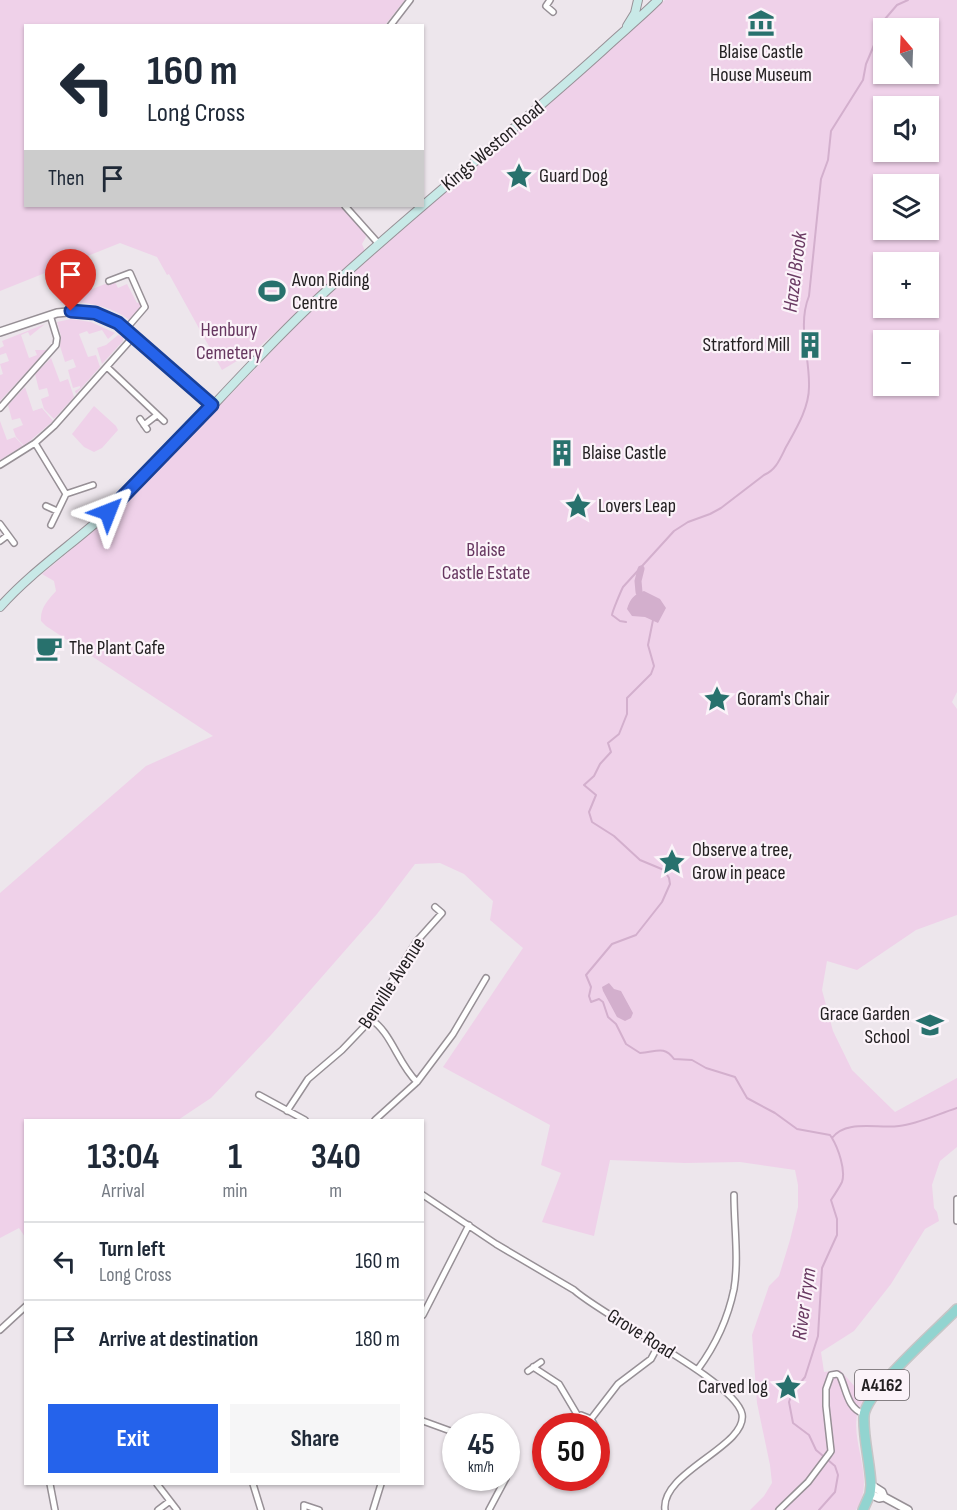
<!DOCTYPE html>
<meta charset="utf-8">
<style>
body{margin:0;font-family:"Sofia Sans Condensed",sans-serif;background:#f6f6f7;color:#1f2937;height:100vh;display:flex;flex-direction:column;font-size:22px;white-space:nowrap}
*{box-sizing:border-box;margin:0}
p{font-size:20px;color:#747a83}
.icon{flex:none;width:33px;height:33px;fill:none;stroke:currentColor;stroke-width:2;stroke-linecap:round;stroke-linejoin:round}
.map{position:relative;flex:1;overflow:hidden}
.side{position:absolute;left:24px;top:1119px;width:400px;height:366px;display:flex;flex-direction:column;background:#fff;border-radius:0px;box-shadow:0 2px 4px #0004}
.side>*{flex:none}
.hud{position:absolute;left:24px;top:24px;width:400px;height:183px;border-radius:0px;box-shadow:0 2px 4px #0004;background:#fff;color:#1f2937;overflow:hidden}
.needle{width:39px;rotate:341deg}
.controls{position:absolute;left:873px;top:18px;display:grid;gap:12px}
.controls a{display:grid;place-items:center;width:66px;height:66px;border-radius:0px;background:#fff;box-shadow:0 2px 4px #0004;font-size:30px}
.speed{position:absolute;left:442px;top:1413px;display:flex;gap:12px;font-size:30px;font-weight:700;text-align:center}
.speed>*{display:grid;place-content:center;width:78px;height:78px;border-radius:50%;background:#fff;box-shadow:0 2px 4px #0004;line-height:1}
.speed small{font-size:15px;font-weight:400}
.speed .limit{border:9px solid #d22;background:#fff;color:#111}
.pin{position:absolute;display:grid;place-items:center;width:51px;height:51px;color:#fff;margin:-62px -26px;border-radius:50% 50% 50% 0;rotate:-45deg;box-shadow:0 0 6px #0007}
.pin .icon{rotate:45deg}
.me{position:absolute;width:66px;margin:-33px;rotate:45deg;stroke-linejoin:round;filter:drop-shadow(0 0 4px #0008)}
.turn{display:flex;align-items:center;gap:21px;height:126px;padding:0 24px;font-size:27px}
.turn .icon{width:78px;height:78px;stroke-width:2.5}
.turn b{display:block;font-size:42px;line-height:51px}
.then{display:flex;align-items:center;height:57px;padding:0 24px;background:#0003;gap:12px;font-size:22px}
.eta{display:flex;justify-content:space-evenly;align-items:center;height:102px;text-align:center}
.eta b{font-size:36px;font-weight:700;line-height:42px}
.button{display:flex;gap:12px;margin-top:auto;padding:12px 24px}
.button a{flex:1;height:69px;border-radius:0px;background:#2563eb;color:#fff;font-size:24px;font-weight:700;line-height:69px;text-align:center}
.button a+a{background:#f6f6f7;color:#1f2937}
ul{padding:0;list-style:none}
li{display:flex;align-items:center;gap:18px;height:78px;padding:0 24px;border-top:2px solid #e0e1e3}
li div{flex:1}
li b{display:block;font-size:22px}
li em{font-style:normal}
.map>svg:first-child{display:block}
.green{fill:#efd1e9;fill-rule:evenodd}
.water{fill:#d3afcd}
.lines{fill:none;stroke-linecap:round;stroke-linejoin:round}
.stream{stroke:#d3afcd;stroke-width:2}
.canal{stroke:#d3afcd;stroke-width:7}
.minor-casing{stroke:#979096;stroke-width:8}
.tertiary-casing{stroke:#979096;stroke-width:10}
.secondary-casing{stroke:#979096;stroke-width:10}
.primary-casing{stroke:#c6c5c6;stroke-width:12}
.minor{stroke:#fff;stroke-width:5}
.tertiary{stroke:#fff;stroke-width:7}
.secondary{stroke:#c8e9e7;stroke-width:8}
.primary{stroke:#92d4d0;stroke-width:9}
.route-casing{stroke:#184099;stroke-width:15}
.route{stroke:#2563eb;stroke-width:10}
.labels{text-anchor:middle;dominant-baseline:central;stroke-width:4.5;stroke-linejoin:round;paint-order:stroke}
.shield{fill:#fbf3f9;stroke:#645f62;stroke-width:1.5}
.shield-label{font-size:18px;font-weight:bold;fill:#232022}
.poi-label{font-size:20px;fill:#232022;stroke:#fbf3f9;text-anchor:start}
.street-label{font-size:20px;fill:#232022;stroke:#fbf3f9}
.park-label{font-size:20px;fill:#663760;stroke:#fbf3f9}
.water-label{font-size:21px;font-style:italic;fill:#683961;stroke:#fbf3f9}
</style>
<div class="map">
<svg width="957" height="1510" viewBox="0 0 957 1510">
<rect width="100%" height="100%" fill="#ede6ec"/>
<path class="green" d="M 0,0 L 405,0 L 385,25 L 26,26 L 26,206 L 342,206 L 364,230 L 366,237 L 362,244 L 365,251 L 257,349 L 222,370 L 169,274 L 167,275 L 157,257 L 120,243 L 0,291 Z
M 665,0 L 957,0 L 957,692 L 952,702 L 957,709 L 957,915 L 916,930 L 857,970 L 827,961 L 822,990 L 833,1031 L 852,1070 L 895,1112 L 957,1078 L 957,1147 L 940,1161 L 932,1185 L 934,1208 L 937,1212 L 939,1221 L 925,1229 L 891,1284 L 854,1331 L 821,1352 L 824,1372 L 840,1370 L 865,1398 C 863,1402 860,1406 858,1411 C 849,1443 877,1479 856,1510 L 750,1510 L 764,1496 L 772,1483 L 770,1465 L 757,1403 L 752,1335 L 769,1286 L 779,1276 L 790,1240 L 798,1207 L 798,1185 L 795,1170 L 740,1162 L 685,1163 L 610,1160 L 594,1236 L 542,1222 L 561,1173 L 541,1165 L 550,1125 L 443,1067 L 523,948 L 490,920 L 493,901 L 464,874 L 440,863 L 415,864 L 377,914 L 271,1035 L 211,1098 L 178,1120 L 26,1120 L 25,1237 L 19,1228 L 0,1238 L 0,893 L 146,766 L 213,736 L 46,626 L 41,621 C 40,608 48,600 56,591 L 54,581 L 42,574 L 121,508 L 299,323 L 337,287 ZM 884,28 L 928,28 L 928,74 L 884,74 ZM 884,106 L 928,106 L 928,152 L 884,152 ZM 884,184 L 928,184 L 928,230 L 884,230 ZM 884,262 L 928,262 L 928,308 L 884,308 ZM 884,340 L 928,340 L 928,386 L 884,386 Z
M 110,282 L 111,284 L 115,282 L 118,288 L 127,284 L 137,303 L 141,302 L 141,308 L 131,321 C 111,306 85,300 60,303 L 60,302 Z
M 71,319 L 91,322 L 115,333 L 108,339 L 102,330 L 89,334 L 87,331 L 79,334 L 88,357 L 96,355 L 100,367 L 76,394 L 75,391 L 80,388 L 80,386 L 73,388 L 68,370 L 76,367 L 73,359 L 65,362 L 60,346 L 61,336 L 57,322 Z
M 45,324 L 30,336 L 28,332 L 21,335 L 29,358 L 37,355 L 35,350 L 47,350 L 0,401 L 0,375 L 3,374 L 0,364 L 9,361 L 6,353 L 0,355 L 0,348 L 4,346 L 2,341 Z
M 118,335 L 123,337 L 123,341 L 102,364 L 97,348 L 106,345 Z
M 51,358 L 60,382 L 68,379 L 74,397 L 54,419 L 44,409 L 41,399 L 49,396 L 47,388 L 39,390 L 35,374 Z
M 25,387 L 33,411 L 42,408 L 53,421 L 24,446 L 16,437 L 13,429 L 23,425 L 20,418 L 12,420 L 8,405 Z
M 94,406 L 116,426 L 118,430 L 102,448 L 94,452 L 84,447 L 72,434 Z
M 0,421 L 7,440 L 15,437 L 23,446 L 0,460 Z"/>
<path class="water" d="M 644,591 L 660,599 L 666,608 L 658,623 L 645,617 L 632,616 L 627,609 C 630,599 634,594 644,591 Z
M 609,983 L 614,989 L 621,991 L 633,1013 L 631,1018 L 625,1021 L 617,1017 L 603,991 L 602,987 Z"/>
<g class="lines">
<path class="stream" d="M 653,620 L 648,645 L 654,666 L 651,674 L 627,698 L 627,714 L 619,734 L 608,743 L 611,752 L 600,764 L 594,776 L 584,785 L 596,795 L 589,812 L 592,822 L 614,836 L 640,860 L 664,870 L 669,878 L 670,884 L 662,902 L 636,935 L 612,944 L 586,975 L 591,987 L 589,996 L 591,1002 L 599,999 L 603,1002 L 608,1017 L 616,1024 L 626,1044 L 640,1053 C 656,1052 664,1045 674,1059 L 692,1060 L 706,1068 L 735,1077 L 747,1098 L 775,1113 L 797,1129 L 830,1135 L 832,1138
M 626,622 L 620,621 L 612,615 C 612,612 621,591 623,587 L 674,531 L 688,522 L 710,514 L 721,508 L 764,475 C 776,470 780,459 786,447 C 796,429 809,408 809,387 C 810,357 797,326 809,296 L 821,179 L 828,160 L 831,131 L 863,80 L 866,64 L 885,19 L 897,5 L 908,0
M 832,1138 C 846,1119 878,1129 899,1126 C 918,1124 938,1114 957,1108
M 819,1510 L 835,1492 L 838,1475 L 835,1466 L 816,1450 L 809,1435 L 793,1423 L 789,1402 L 792,1393 L 805,1377 L 818,1336 L 822,1268 L 837,1235 L 837,1219 L 831,1200 C 835,1194 839,1188 842,1182 C 846,1170 838,1148 832,1138"/>
<path class="canal" d="M 639,592 L 638,581 L 641,569"/>
<defs>
<path id="minor" d="M 550,0 L 546,6 L 553,12
M 390,26 L 410,0
M 345,206 L 378,243
M 109,281 L 130,273 L 145,307 L 126,329
M 107,367 L 164,421
M 0,408 L 56,345 L 57,338 L 50,315
M 140,419 L 147,429
M 144,425 L 157,415
M 35,443 L 66,494
M 0,465 L 35,443 L 54,426 L 134,336
M 46,506 L 57,511
M 0,524 L 14,543
M 51,525 L 66,494 L 93,485
M 0,541 L 8,535
M 370,1019 C 391,1031 398,1064 417,1082
M 259,1095 L 305,1120
M 287,1111 L 308,1079 L 342,1050 L 363,1028 L 416,942 L 442,913 L 435,907
M 375,1120 L 417,1082 L 453,1034 L 486,978
M 423,1195 L 496,1244 L 574,1290 C 605,1318 735,1381 742,1414 C 748,1446 660,1472 665,1510
M 957,1199 L 957,1221
M 423,1315 L 469,1225
M 0,1330 L 26,1306
M 533,1367 L 559,1384 L 578,1416
M 698,1369 C 715,1346 728,1318 734,1289 C 739,1259 734,1226 734,1195
M 528,1371 L 541,1362
M 591,1419 L 618,1384 L 651,1359 L 658,1346
M 423,1421 L 456,1433
M 569,1426 L 574,1418 L 581,1415 L 591,1419 L 595,1426
M 50,1484 L 55,1510
M 157,1484 L 177,1510
M 253,1484 L 261,1510
M 158,1510 L 170,1501
M 304,1510 L 304,1505 L 319,1510
M 373,1510 L 381,1484
M 489,1510 L 506,1478
M 779,1510 L 808,1482 L 829,1454 L 831,1451 L 826,1406 L 826,1389 L 831,1375 L 837,1374 L 840,1376 C 847,1391 847,1408 864,1414"/>
<path id="tertiary" d="M 0,332 L 57,313 L 78,311 L 103,316 L 126,329 L 212,405
M 871,1485 L 882,1492 L 884,1497
M 870,1494 L 879,1498 L 884,1497 L 908,1510"/>
<path id="secondary" d="M 627,26 L 635,13 L 638,0
M 0,607 C 32,571 73,544 109,511 C 180,446 241,371 311,305 C 405,217 506,138 601,52 C 620,34 640,18 658,0"/>
<path id="primary" d="M 863,1510 L 870,1494 L 871,1485 C 870,1462 863,1438 864,1416 C 865,1392 938,1329 957,1309"/>
</defs>
<use href="#minor" class="minor-casing"/>
<use href="#tertiary" class="tertiary-casing"/>
<use href="#secondary" class="secondary-casing"/>
<use href="#primary" class="primary-casing"/>
<use href="#minor" class="minor"/>
<use href="#tertiary" class="tertiary"/>
<use href="#secondary" class="secondary"/>
<use href="#primary" class="primary"/>
</g>
<g class="lines">
<defs>
<path id="route" d="M 71,311 L 95,313 L 118,323 L 212,405 L 108,512"/>
</defs>
<use href="#route" class="route-casing"/>
<use href="#route" class="route"/>
</g>
<defs>
<symbol id="museum-bare" viewBox="-9 -9 18 18"><path d="M0-6L6-3V-2H-6V-3ZM-5-1h2V3h-2ZM-1-1h2V3h-2ZM3-1h2V3H3ZM-6 4H6V6H-6Z" fill="#28716d" stroke="#fbf3f9" stroke-width="2.5" paint-order="stroke"/></symbol>
<symbol id="sight-bare" viewBox="-9 -9 18 18"><path d="M0-6L1.8-2.2L6-1.7L2.9 1.2L3.7 5.4L0 3.3L-3.7 5.4L-2.9 1.2L-6-1.7L-1.8-2.2Z" fill="#28716d" stroke="#fbf3f9" stroke-width="2.5" paint-order="stroke"/></symbol>
<symbol id="stadium-bare" viewBox="-9 -9 18 18"><path d="M0-5a6.5 5 0 1 0 0 10a6.5 5 0 1 0 0-10ZM-3.5-1.8h7v3.6h-7Z" fill="#28716d" stroke="#fbf3f9" stroke-width="2.5" paint-order="stroke"/></symbol>
<symbol id="building-bare" viewBox="-9 -9 18 18"><path d="M-4-6H4V6H1V3H-1V6H-4ZM-2.5-4.3h1.7v1.8h-1.7ZM.8-4.3h1.7v1.8H.8ZM-2.5-1h1.7V.8h-1.7ZM.8-1h1.7V.8H.8Z" fill="#28716d" stroke="#fbf3f9" stroke-width="2.5" paint-order="stroke"/></symbol>
<symbol id="cafe-bare" viewBox="-9 -9 18 18"><path d="M-5.5-4.5H6V0H3Q3 3.5 0 3.5H-2.5Q-5.5 3.5-5.5 0ZM3-3.2v2h1.7v-2ZM-6 4.5H4V6H-6Z" fill="#28716d" stroke="#fbf3f9" stroke-width="2.5" paint-order="stroke"/></symbol>
<symbol id="school-bare" viewBox="-9 -9 18 18"><path d="M0-5L7-2L0 1L-7-2ZM-4 1L0 2.5L4 1V4Q0 6-4 4Z" fill="#28716d" stroke="#fbf3f9" stroke-width="2.5" paint-order="stroke"/></symbol>
</defs>
<g fill-rule="evenodd">
<use href="#museum-bare" x="742" y="4" width="38" height="38"/>
<use href="#sight-bare" x="500" y="157" width="38" height="38"/>
<use href="#stadium-bare" x="253" y="272" width="38" height="38"/>
<use href="#building-bare" x="791" y="326" width="38" height="38"/>
<use href="#building-bare" x="543" y="434" width="38" height="38"/>
<use href="#sight-bare" x="559" y="487" width="38" height="38"/>
<use href="#cafe-bare" x="30" y="629" width="38" height="38"/>
<use href="#sight-bare" x="698" y="680" width="38" height="38"/>
<use href="#sight-bare" x="653" y="843" width="38" height="38"/>
<use href="#school-bare" x="911" y="1006" width="38" height="38"/>
<use href="#sight-bare" x="769" y="1368" width="38" height="38"/>
</g>
<g class="labels">
<rect class="shield" x="855" y="1370" width="54" height="30" rx="4.5"/>
<g class="shield-label">
<text x="882" y="1385">A4162</text>
</g>
<g class="poi-label">
<text x="761" y="52" text-anchor="middle">Blaise Castle<tspan x="761" dy="23">House Museum</tspan></text>
<text x="539" y="176">Guard Dog</text>
<text x="292" y="280">Avon Riding<tspan x="292" dy="23">Centre</tspan></text>
<text x="790" y="345" text-anchor="end">Stratford Mill</text>
<text x="582" y="453">Blaise Castle</text>
<text x="598" y="506">Lovers Leap</text>
<text x="69" y="648">The Plant Cafe</text>
<text x="737" y="699">Goram's Chair</text>
<text x="692" y="850">Observe a tree,<tspan x="692" dy="23">Grow in peace</tspan></text>
<text x="910" y="1014" text-anchor="end">Grace Garden<tspan x="910" dy="23">School</tspan></text>
<text x="768" y="1387" text-anchor="end">Carved log</text>
</g>
<g class="street-label">
<text transform="translate(493 146) rotate(-40)">Kings Weston Road</text>
<text transform="translate(392 983) rotate(-57)">Benville Avenue</text>
<text transform="translate(641 1334) rotate(32)">Grove Road</text>
</g>
<g class="park-label">
<text x="229" y="330">Henbury<tspan x="229" dy="23">Cemetery</tspan></text>
<text x="486" y="550">Blaise<tspan x="486" dy="23">Castle Estate</tspan></text>
</g>
<g class="water-label">
<text transform="translate(795 272) rotate(-83)">Hazel Brook</text>
<text transform="translate(804 1304) rotate(-82)">River Trym</text>
</g>
</g>
</svg>
<div class="controls">
<a><svg class="needle" viewBox="-14 -14 28 28"><path d="M0-13l5 13h-10z" fill="#e53935"/><path d="M0 13l5-13h-10z" fill="#747a83"/></svg></a>
<a><svg class="icon" aria-label="sound" viewBox="0 0 24 24"><path d="M4 9h4l5-4v14l-5-4H4zM17 9q2 3 0 6"/></svg></a>
<a><svg class="icon" aria-label="layers" viewBox="0 0 24 24"><path d="M12 4l9 5-9 5-9-5zM3 14l9 5 9-5"/></svg></a>
<a>+</a>
<a>−</a>
</div>
<div class="speed"><div>45<small>km/h</small></div><div class="limit">50</div></div>
<div class="pin" style="left:71px;top:311px;background:#d93025"><svg class="icon" aria-label="arrive" viewBox="0 0 24 24"><path d="M6 21V4h12l-3 4 3 4H6"/></svg></div>
<svg class="me" style="left:108px;top:512px" viewBox="-20 -20 40 40"><path d="M0-17L14 15 0 8-14 15z" fill="#2563eb" stroke="#fff" stroke-width="4"/></svg>
<div class="hud">
<div class="turn"><svg class="icon" aria-label="left" viewBox="0 0 24 24"><path d="M17 20v-9H6M10 6l-5 5 5 5"/></svg><div><b>160 m</b>Long Cross</div></div>
<div class="then">Then<svg class="icon" aria-label="arrive" viewBox="0 0 24 24"><path d="M6 21V4h12l-3 4 3 4H6"/></svg></div>
</div>
<section class="side">
<div class="eta">
<div><b>13:04</b><p>Arrival</p></div>
<div><b>1</b><p>min</p></div>
<div><b>340</b><p>m</p></div>
</div>
<ul>
<li><svg class="icon" aria-label="left" viewBox="0 0 24 24"><path d="M17 20v-9H6M10 6l-5 5 5 5"/></svg><div><b>Turn left</b><p>Long Cross</p></div><em>160 m</em></li>
<li><svg class="icon" aria-label="arrive" viewBox="0 0 24 24"><path d="M6 21V4h12l-3 4 3 4H6"/></svg><div><b>Arrive at destination</b></div><em>180 m</em></li>
</ul>
<div class="button"><a>Exit</a><a>Share</a></div>
</section>
</div>
